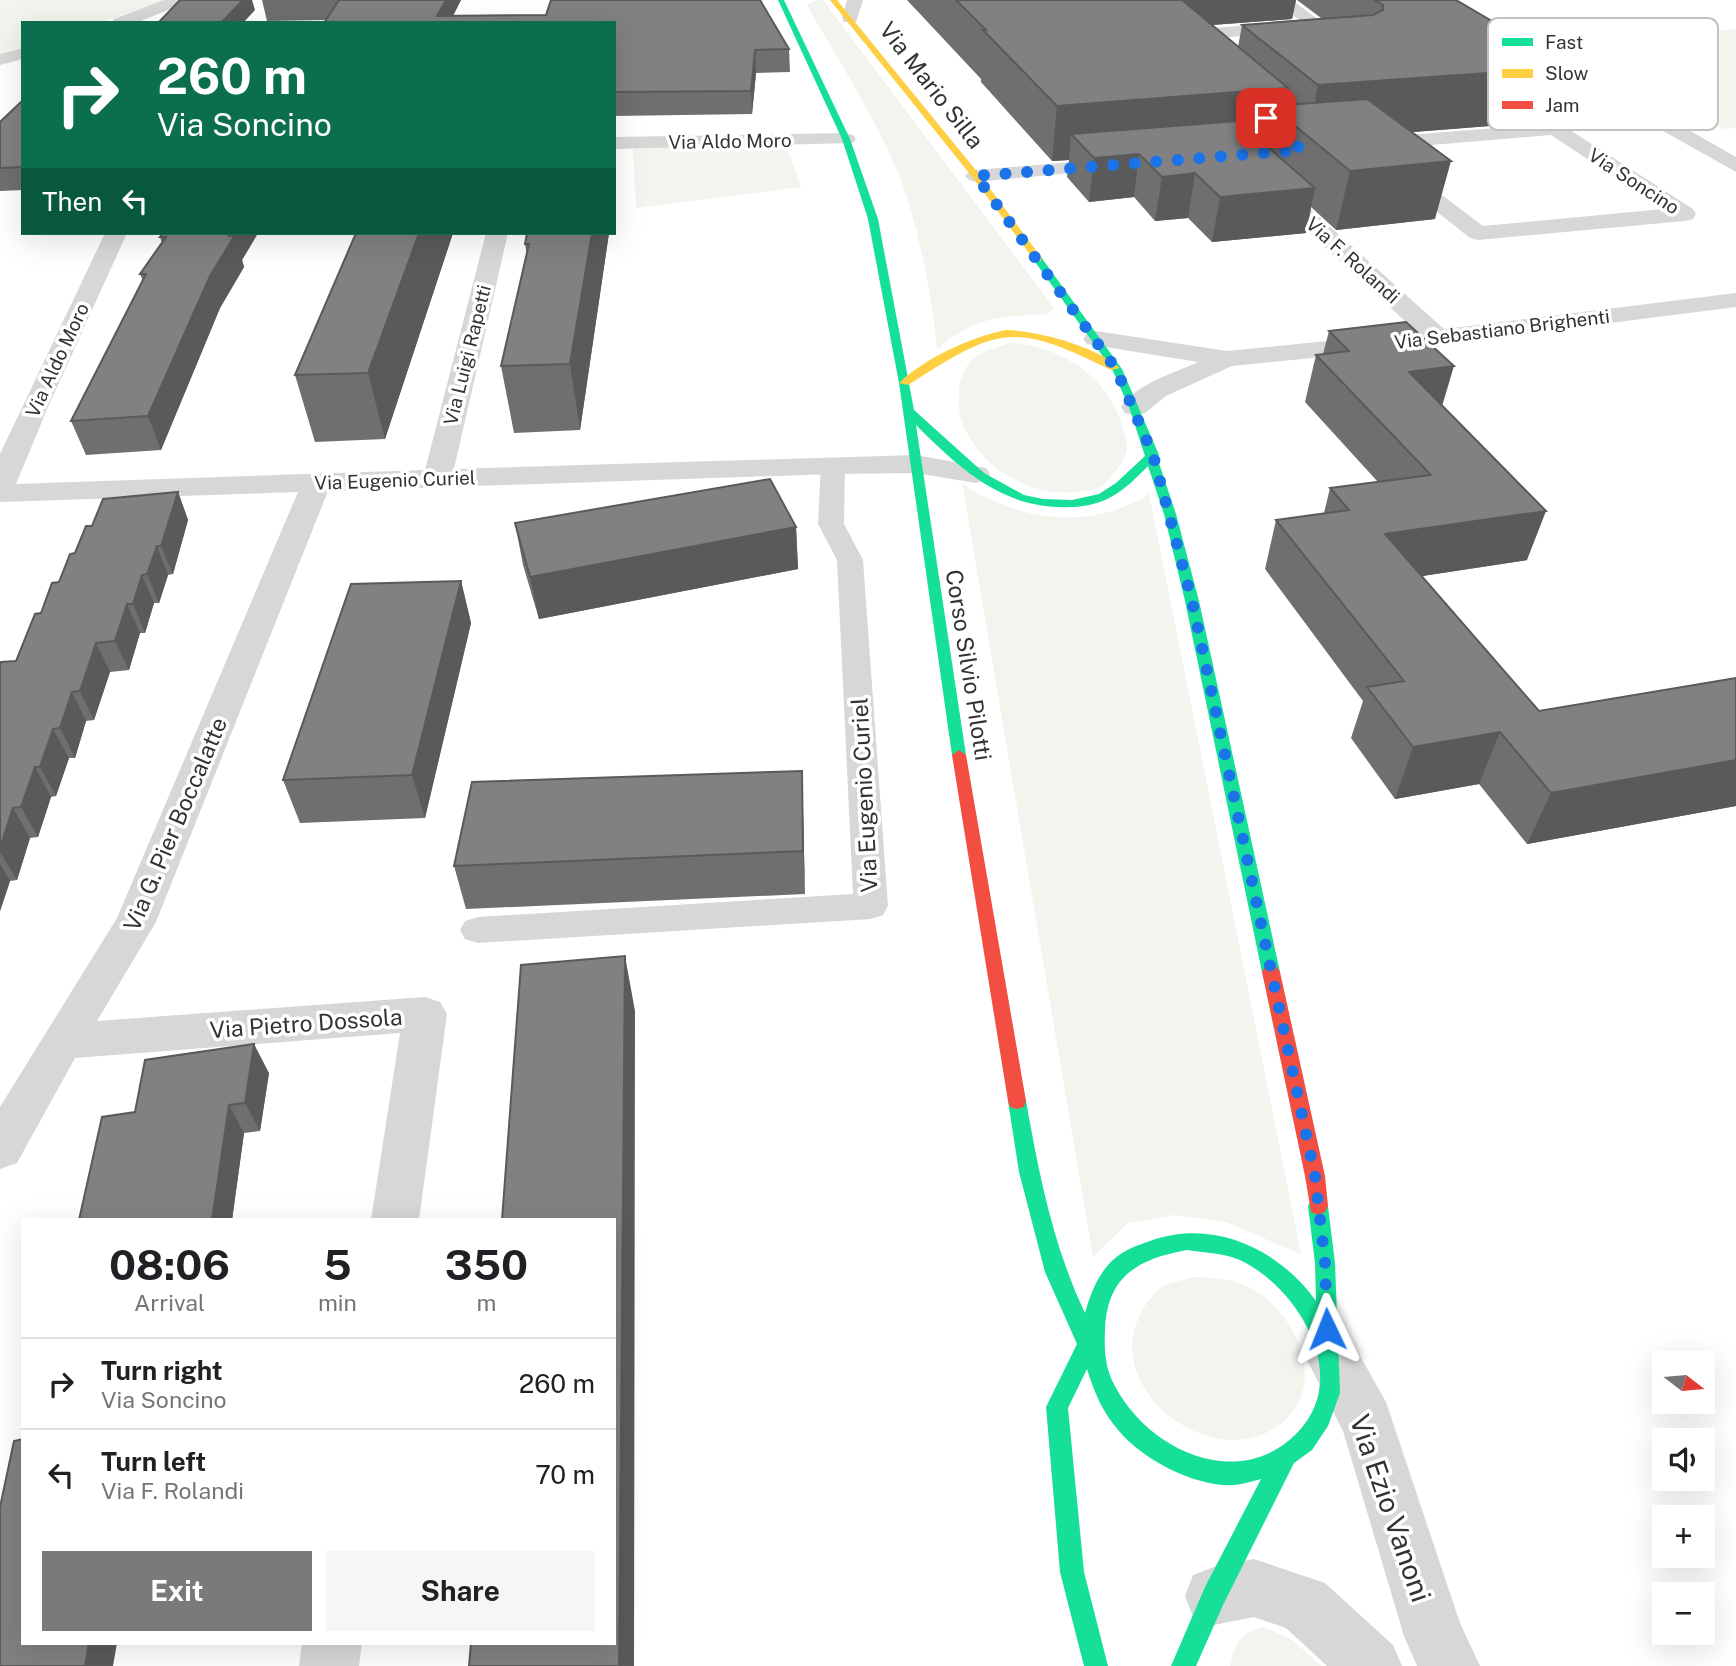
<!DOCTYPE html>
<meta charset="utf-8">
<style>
body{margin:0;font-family:"Public Sans",sans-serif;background:#f6f6f6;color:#202124;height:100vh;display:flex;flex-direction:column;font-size:26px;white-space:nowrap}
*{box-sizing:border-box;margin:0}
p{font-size:23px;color:#757577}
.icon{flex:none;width:38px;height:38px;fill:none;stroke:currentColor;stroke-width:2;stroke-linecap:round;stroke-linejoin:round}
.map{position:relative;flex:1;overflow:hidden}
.sheet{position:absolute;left:21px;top:1218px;width:595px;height:427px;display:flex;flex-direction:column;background:#fff;border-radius:0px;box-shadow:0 7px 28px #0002}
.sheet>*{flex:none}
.top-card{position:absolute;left:21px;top:21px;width:595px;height:214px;border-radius:0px;box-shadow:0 7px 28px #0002;background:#0b6e4f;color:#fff;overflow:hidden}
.needle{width:46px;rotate:106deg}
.fabs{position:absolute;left:1652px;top:1351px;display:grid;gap:14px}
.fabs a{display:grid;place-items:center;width:63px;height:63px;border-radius:0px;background:#fff;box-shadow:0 7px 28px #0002;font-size:35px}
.pin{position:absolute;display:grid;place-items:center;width:60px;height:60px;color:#fff;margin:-30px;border-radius:14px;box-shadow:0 4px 10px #0006}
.me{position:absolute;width:77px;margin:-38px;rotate:358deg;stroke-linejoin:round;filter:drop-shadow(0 0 5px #0008)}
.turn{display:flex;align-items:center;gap:24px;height:147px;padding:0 21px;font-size:32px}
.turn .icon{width:91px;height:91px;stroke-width:2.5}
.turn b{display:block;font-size:49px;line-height:60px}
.then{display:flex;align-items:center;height:66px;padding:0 21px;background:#0003;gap:14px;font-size:26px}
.eta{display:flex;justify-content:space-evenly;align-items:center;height:119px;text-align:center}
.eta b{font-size:42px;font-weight:700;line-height:49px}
.action{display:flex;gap:14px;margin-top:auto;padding:14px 21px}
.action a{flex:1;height:80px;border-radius:0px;background:#7a7a7a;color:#fff;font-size:28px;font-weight:700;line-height:80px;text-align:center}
.action a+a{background:#f6f6f6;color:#202124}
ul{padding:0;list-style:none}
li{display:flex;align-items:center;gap:21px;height:91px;padding:0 21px;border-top:2px solid #e0e0e0}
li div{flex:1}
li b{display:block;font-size:26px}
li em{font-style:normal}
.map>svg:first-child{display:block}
.green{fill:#f1f5ed}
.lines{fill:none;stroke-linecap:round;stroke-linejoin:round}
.lane{fill:#d7d7d7;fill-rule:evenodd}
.street{fill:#d7d7d7;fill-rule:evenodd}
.fast{fill:#16e098;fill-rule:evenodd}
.slow{fill:#ffcf43;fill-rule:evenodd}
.jam{fill:#f24e42;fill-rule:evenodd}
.wall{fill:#6f6f6f}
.shaded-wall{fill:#5a5a5a}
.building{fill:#818181;stroke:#5a5a5a;stroke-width:2}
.route{stroke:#1a73e8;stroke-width:12;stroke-dasharray:0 21.6}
.labels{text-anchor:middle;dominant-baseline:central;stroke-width:7;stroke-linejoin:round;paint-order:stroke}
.far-street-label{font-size:19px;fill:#333;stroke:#fff}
.street-label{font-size:23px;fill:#333;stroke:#fff}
.near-street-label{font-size:28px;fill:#333;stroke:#fff}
.key{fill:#fff;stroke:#c2c2c2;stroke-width:2}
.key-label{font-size:19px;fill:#333}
</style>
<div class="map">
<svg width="1736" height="1666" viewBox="0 0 1736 1666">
<rect width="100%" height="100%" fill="#fff"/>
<path class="green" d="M 0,0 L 165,0 L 99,23 L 23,23 L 23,47 L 0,54 Z
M 818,0 L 823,0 L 1054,308 L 1048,314 C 998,317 977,316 937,349 C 932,294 916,211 893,161 C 870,109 835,55 807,5 Z
M 1736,29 L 1736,128 L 1724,129 L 1572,42 Z
M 786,145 L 801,187 L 636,208 L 633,149 Z
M 1010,343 C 1061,345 1112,379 1123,430 C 1125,436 1128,444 1127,450 C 1124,463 1115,472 1107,481 C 1100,489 1094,489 1084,491 C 1033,501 973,466 960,415 C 958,408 959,400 959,394 C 959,376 968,359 985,351 C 993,348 1002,346 1010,343 Z
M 962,482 C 973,493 985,497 999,503 C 1048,524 1104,523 1149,494 L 1301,1254 L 1226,1222 L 1175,1215 L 1128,1223 L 1093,1257 Z
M 1193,1277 C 1213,1278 1233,1278 1250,1288 C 1291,1309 1325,1373 1291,1414 C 1228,1486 1095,1393 1142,1311 C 1147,1301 1157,1289 1168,1284 C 1175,1281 1185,1280 1193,1277 Z
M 1264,1627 L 1292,1640 L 1322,1666 L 1230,1666 C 1234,1644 1241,1631 1264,1627 Z"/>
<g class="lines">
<path class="lane" d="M 833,458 L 842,460 L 845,465 L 844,524 L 863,560 L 888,906 L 883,915 L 871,919 L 478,943 L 465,939 L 460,930 L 465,921 L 478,917 L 853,894 L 837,560 L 818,524 L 821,465 L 824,460 Z"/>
<path class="street" d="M 164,0 L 187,0 L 185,3 L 136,23 L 112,23 L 114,19 Z
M 847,0 L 863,0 L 856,22 L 844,22 L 842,18 Z
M 1273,0 L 1292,0 L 1359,50 L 1350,55 L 1344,54 Z
M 1294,22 L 1303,27 L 1300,31 L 1173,42 L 1162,36 L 1171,31 Z
M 23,48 L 23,59 L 0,65 L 0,54 Z
M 1518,58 L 1622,92 L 1736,157 L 1736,172 L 1608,100 L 1522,73 L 1509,63 Z
M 1555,123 L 1562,125 L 1693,209 L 1696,214 L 1693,219 L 1685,221 L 1478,240 L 1470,238 L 1392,176 L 1389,172 L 1392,168 L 1406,168 L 1483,226 L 1663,209 L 1551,135 L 1372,150 L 1365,148 L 1362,144 L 1365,140 L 1372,138 Z
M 846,133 L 853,135 L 856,139 L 853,143 L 614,149 L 614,137 Z
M 1120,158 L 1127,160 L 1130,164 L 1127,168 L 976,182 L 969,180 L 965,176 L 969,172 L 976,170 Z
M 1270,179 L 1278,180 L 1444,329 L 1736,293 L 1736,307 L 1438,345 L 1232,366 L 1166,396 L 1145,413 L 1135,415 L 1125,413 L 1121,407 C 1138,383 1172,374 1198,362 L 1087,344 L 1083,339 L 1087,334 L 1096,331 L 1227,351 L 1417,332 L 1262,190 L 1259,185 L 1262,180 Z
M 105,233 L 127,233 L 48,407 L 16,484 L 425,470 L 486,233 L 508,233 L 454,469 L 916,455 L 986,468 L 990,474 L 986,480 L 976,483 L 916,473 L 833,474 L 328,491 L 156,922 L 97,1021 L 425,997 L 440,1002 L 447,1014 L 419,1220 L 371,1220 L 400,1033 L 75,1058 L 17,1163 L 0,1169 L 0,1107 L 117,918 L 298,492 L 0,502 L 0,454 Z
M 1331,1331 L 1350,1338 L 1386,1402 L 1460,1623 L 1480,1666 L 1417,1666 L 1404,1636 L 1343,1431 L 1305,1356 L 1312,1338 Z
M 1254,1559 L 1325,1583 L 1393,1645 L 1402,1666 L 1327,1666 L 1286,1628 L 1254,1617 L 1214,1625 L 1193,1617 L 1185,1596 L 1193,1575 L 1214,1567 Z
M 302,1643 L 362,1643 L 359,1666 L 299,1666 Z"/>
<path class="fast" d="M 778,0 L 784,0 L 850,139 L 878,219 L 914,410 L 984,473 L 1024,495 L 1043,499 L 1072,500 L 1099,494 L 1116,483 L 1145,456 L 1129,407 L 1112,369 L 1033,259 L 1038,256 L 1041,257 L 1122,369 L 1159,455 L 1157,457 L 1176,514 L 1199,601 L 1280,972 L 1277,977 L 1265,977 L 1262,972 L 1185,601 L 1164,514 L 1148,466 C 1137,477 1126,489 1111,497 C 1095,506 1076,508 1058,507 C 998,505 956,465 916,425 L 966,755 L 959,760 L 952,755 L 899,383 L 868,219 L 842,139 Z
M 1017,1093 L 1024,1095 L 1026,1101 C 1039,1174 1053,1246 1085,1313 C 1090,1296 1096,1279 1108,1265 C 1119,1252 1135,1246 1150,1241 C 1213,1218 1279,1249 1316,1301 L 1315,1263 L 1308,1206 L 1311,1200 L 1318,1197 L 1325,1200 L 1328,1206 L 1335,1263 L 1340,1393 L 1328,1426 L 1312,1450 L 1294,1463 L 1223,1605 L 1196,1666 L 1171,1666 L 1205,1587 L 1261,1479 C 1253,1481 1243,1484 1235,1485 C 1197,1488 1143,1460 1119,1431 C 1103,1413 1094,1392 1087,1369 L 1068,1408 L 1084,1572 L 1108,1666 L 1084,1666 L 1060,1572 L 1046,1407 L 1077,1344 L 1045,1272 L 1019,1172 L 1008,1101 L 1010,1095 ZM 1187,1250 C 1206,1253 1227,1253 1244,1262 C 1301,1292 1352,1379 1296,1434 C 1238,1492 1148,1450 1115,1386 C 1105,1369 1104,1349 1105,1330 C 1107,1276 1138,1259 1187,1250 Z"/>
<path class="slow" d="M 830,0 L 837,0 L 979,174 L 1041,257 L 1041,261 L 1035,261 L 973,178 Z
M 1006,330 C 1040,331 1095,346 1120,368 L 1111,370 C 1012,321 999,327 908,385 L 899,383 C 925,358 971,337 1006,330 Z"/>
<path class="jam" d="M 959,750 L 966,755 L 1026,1101 L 1024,1107 L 1017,1109 L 1010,1107 L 1008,1101 L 952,755 Z
M 1271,965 L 1277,967 L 1280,972 L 1325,1176 L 1328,1206 L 1325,1212 L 1318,1215 L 1311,1212 L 1305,1176 L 1262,972 L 1265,967 Z"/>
</g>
<path class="wall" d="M 262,0 L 461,0 L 453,16 L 546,15 L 551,0 L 760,0 L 789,49 L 790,72 L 756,73 L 752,114 L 614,116 L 614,23 L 324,23 L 326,20 L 267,21 Z
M 907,0 L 1296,0 L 1292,19 L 1212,25 L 1238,47 L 1242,25 L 1321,18 L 1297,0 L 1456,0 L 1570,67 L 1553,121 L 1412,132 L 1435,219 L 1336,230 L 1311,207 L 1306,233 L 1212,242 L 1188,218 L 1155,221 L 1134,197 L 1089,202 L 1067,177 L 1069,160 L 1052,161 L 981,82 L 981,79 Z
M 23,100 L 23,190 L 0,191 L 0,122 Z
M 163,233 L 258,233 L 242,260 L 244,267 L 220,308 L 161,450 L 86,455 L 71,421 L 143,281 L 140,274 L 162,243 L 160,237 Z
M 356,233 L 453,233 L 385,439 L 315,442 L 295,375 Z
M 527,233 L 609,233 L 580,430 L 514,433 L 501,366 L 527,255 L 525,244 Z
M 1329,331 L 1442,406 L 1527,560 L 1422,576 L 1539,711 L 1736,678 L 1736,806 L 1527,844 L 1479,784 L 1395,799 L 1351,738 L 1363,701 L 1265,569 L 1276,520 L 1324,513 L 1330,488 L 1378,482 L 1305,402 L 1316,355 L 1323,354 Z
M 178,492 L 188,520 L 173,574 L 168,575 L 159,603 L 154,603 L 145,633 L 140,633 L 129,670 L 110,672 L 94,720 L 86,721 L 75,758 L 69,758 L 56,796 L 51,797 L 38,837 L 30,838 L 17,880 L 10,881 L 0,911 L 0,665 L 16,661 L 41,613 L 92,526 Z
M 515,523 L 796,527 L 798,569 L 539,619 L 523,565 Z
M 461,581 L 471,623 L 425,818 L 300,823 L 283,780 Z
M 802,771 L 805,894 L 466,909 L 454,866 Z
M 269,1073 L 260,1131 L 244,1133 L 232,1220 L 79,1220 L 135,1112 Z"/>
<path class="shaded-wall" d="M 243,0 L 252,0 L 255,10 L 243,23 L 221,23 Z
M 446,0 L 461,0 L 449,23 L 437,16 Z
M 1164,0 L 1296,0 L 1292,19 L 1171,28 Z
M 755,50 L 756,73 L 752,114 L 751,91 Z
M 1570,67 L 1553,121 L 1312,140 L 1308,136 L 1318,85 Z
M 1288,88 L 1283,116 L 1271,106 L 1264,144 L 1139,154 L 1134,197 L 1089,202 L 1094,158 L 1071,134 L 1069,160 L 1052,161 L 1057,106 Z
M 1451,161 L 1435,219 L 1336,230 L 1350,171 Z
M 1195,173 L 1188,218 L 1155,221 L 1162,177 Z
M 1315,188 L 1306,233 L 1212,242 L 1220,197 Z
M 230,233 L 258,233 L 242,260 L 244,267 L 220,308 L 161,450 L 148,416 L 210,276 Z
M 419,233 L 453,233 L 385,439 L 368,373 Z
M 592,233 L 609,233 L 580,430 L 570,364 Z
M 1454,366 L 1440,413 L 1409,372 Z
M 178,492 L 188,520 L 173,574 L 161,546 Z
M 1546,511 L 1527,560 L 1370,584 L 1385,534 Z
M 796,527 L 798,569 L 539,619 L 530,577 Z
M 157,546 L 168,575 L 159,603 L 147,574 Z
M 142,575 L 154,603 L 145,633 L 133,604 Z
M 461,581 L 471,623 L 425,818 L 412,775 Z
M 127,604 L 140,633 L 129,670 L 115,641 Z
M 96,643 L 110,672 L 94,720 L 80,691 Z
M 72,692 L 86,721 L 75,758 L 60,728 Z
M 53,729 L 69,758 L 56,796 L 40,767 Z
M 1500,732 L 1479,784 L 1395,799 L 1413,747 Z
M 1736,760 L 1736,806 L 1527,844 L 1551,793 Z
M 35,767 L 51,797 L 38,837 L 21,807 Z
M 802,771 L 803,814 L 805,894 L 803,851 Z
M 13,808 L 30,838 L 17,880 L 0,852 L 0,848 Z
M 0,864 L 10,881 L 0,911 Z
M 625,956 L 635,1011 L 634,1666 L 619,1666 Z
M 254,1044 L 269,1073 L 260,1131 L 245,1103 Z
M 229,1105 L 244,1133 L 232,1220 L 212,1220 Z
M 89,1643 L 117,1643 L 113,1666 L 85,1666 Z"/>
<path class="building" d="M 180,0 L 243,0 L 221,23 L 158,23 Z
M 339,0 L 446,0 L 437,16 L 546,15 L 551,0 L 760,0 L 789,49 L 755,50 L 751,91 L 614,92 L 614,23 L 324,23 Z
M 956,0 L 1182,0 L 1288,88 L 1057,106 L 983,30 L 986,30 Z
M 1375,0 L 1456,0 L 1570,67 L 1318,85 L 1242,25 L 1373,15 L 1383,10 L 1383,5 Z
M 1367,99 L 1451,161 L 1350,171 L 1271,106 Z
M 23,100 L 23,167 L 0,168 L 0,122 Z
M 1238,121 L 1315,188 L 1220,197 L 1195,173 L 1162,177 L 1139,154 L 1094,158 L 1071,134 Z
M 163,233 L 230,233 L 229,236 L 235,235 L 210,276 L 148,416 L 71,421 L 146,274 L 140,274 L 166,237 L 160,237 Z
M 356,233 L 419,233 L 368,373 L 295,375 Z
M 527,233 L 592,233 L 570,364 L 501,366 L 529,244 L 525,244 Z
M 1406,322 L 1454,366 L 1409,372 L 1546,511 L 1385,534 L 1539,711 L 1736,678 L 1736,760 L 1551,793 L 1500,732 L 1413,747 L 1367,687 L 1404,681 L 1276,520 L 1349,510 L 1330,488 L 1431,475 L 1316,355 L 1349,351 L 1329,331 Z
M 770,479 L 796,527 L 530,577 L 515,523 Z
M 178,492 L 161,546 L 157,546 L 147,574 L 142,575 L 133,604 L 127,604 L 115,641 L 96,643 L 80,691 L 72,692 L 60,728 L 53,729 L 40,767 L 35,767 L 21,807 L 13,808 L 0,848 L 0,665 L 1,662 L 16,661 L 35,614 L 41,613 L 52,583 L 59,582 L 70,554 L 75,553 L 86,526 L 92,526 L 103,499 Z
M 461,581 L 412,775 L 283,780 L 351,584 Z
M 802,771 L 803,851 L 454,866 L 472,782 Z
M 625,956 L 619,1666 L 469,1666 L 471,1643 L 614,1643 L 614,1220 L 502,1220 L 521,965 Z
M 254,1044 L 245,1103 L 229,1105 L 212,1220 L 79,1220 L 102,1117 L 135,1112 L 145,1060 Z
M 23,1439 L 23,1643 L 89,1643 L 85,1666 L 0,1666 L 0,1507 L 14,1441 Z"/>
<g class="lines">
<path class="route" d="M 1266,118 L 1302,150 L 976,176 L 1116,369 L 1153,455 L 1192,601 L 1315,1176 L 1325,1262 L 1327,1329"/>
</g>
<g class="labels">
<g class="far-street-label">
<text transform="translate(730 141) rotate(-1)">Via Aldo Moro</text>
<text transform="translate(1634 181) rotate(33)">Via Soncino</text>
<text transform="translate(1353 260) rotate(42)">Via F. Rolandi</text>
<text transform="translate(1502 329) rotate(-7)">Via Sebastiano Brighenti</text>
<text transform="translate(467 355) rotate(-76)">Via Luigi Rapetti</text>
<text transform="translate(57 360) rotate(-65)">Via Aldo Moro</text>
<text transform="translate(395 480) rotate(-2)">Via Eugenio Curiel</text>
</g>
<g class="street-label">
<text transform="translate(932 85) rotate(52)">Via Mario Silla</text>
<text transform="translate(969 665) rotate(81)">Corso Silvio Pilotti</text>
<text transform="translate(864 795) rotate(-93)">Via Eugenio Curiel</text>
<text transform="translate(175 824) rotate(-67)">Via G. Pier Boccalatte</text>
<text transform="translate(306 1023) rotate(-4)">Via Pietro Dossola</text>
</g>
<g class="near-street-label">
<text transform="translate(1391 1508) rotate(71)">Via Ezio Vanoni</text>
</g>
</g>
<rect x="1488" y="18" width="230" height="112" rx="10" class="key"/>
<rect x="1502" y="38" width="31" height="8" fill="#16e098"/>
<rect x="1502" y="69" width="31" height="9" fill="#ffcf43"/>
<rect x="1502" y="101" width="31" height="8" fill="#f24e42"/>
<g class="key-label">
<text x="1545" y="49">Fast</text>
<text x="1545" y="80">Slow</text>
<text x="1545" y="112">Jam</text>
</g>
</svg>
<div class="fabs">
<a><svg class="needle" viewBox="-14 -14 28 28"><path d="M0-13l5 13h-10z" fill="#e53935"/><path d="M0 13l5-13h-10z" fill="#757577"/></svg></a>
<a><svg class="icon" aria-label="sound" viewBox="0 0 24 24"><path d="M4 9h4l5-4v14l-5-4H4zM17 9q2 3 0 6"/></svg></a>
<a>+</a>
<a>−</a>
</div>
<div class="pin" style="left:1266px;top:118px;background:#d93025"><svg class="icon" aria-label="arrive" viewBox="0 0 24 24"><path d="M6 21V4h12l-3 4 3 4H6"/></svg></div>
<svg class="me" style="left:1327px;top:1329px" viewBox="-20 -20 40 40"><path d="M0-17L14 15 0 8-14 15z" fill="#1a73e8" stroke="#fff" stroke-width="4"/></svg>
<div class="top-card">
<div class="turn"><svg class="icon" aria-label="right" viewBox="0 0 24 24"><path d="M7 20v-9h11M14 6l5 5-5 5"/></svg><div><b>260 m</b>Via Soncino</div></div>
<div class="then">Then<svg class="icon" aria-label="left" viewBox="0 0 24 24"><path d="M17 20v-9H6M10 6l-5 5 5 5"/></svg></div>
</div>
<section class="sheet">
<div class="eta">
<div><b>08:06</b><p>Arrival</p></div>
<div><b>5</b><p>min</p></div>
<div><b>350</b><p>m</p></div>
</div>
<ul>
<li><svg class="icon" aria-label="right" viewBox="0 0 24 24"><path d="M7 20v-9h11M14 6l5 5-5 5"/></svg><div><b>Turn right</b><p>Via Soncino</p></div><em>260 m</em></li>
<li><svg class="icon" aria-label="left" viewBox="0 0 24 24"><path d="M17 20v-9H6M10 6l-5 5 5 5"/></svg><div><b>Turn left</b><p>Via F. Rolandi</p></div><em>70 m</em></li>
</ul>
<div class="action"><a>Exit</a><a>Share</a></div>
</section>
</div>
